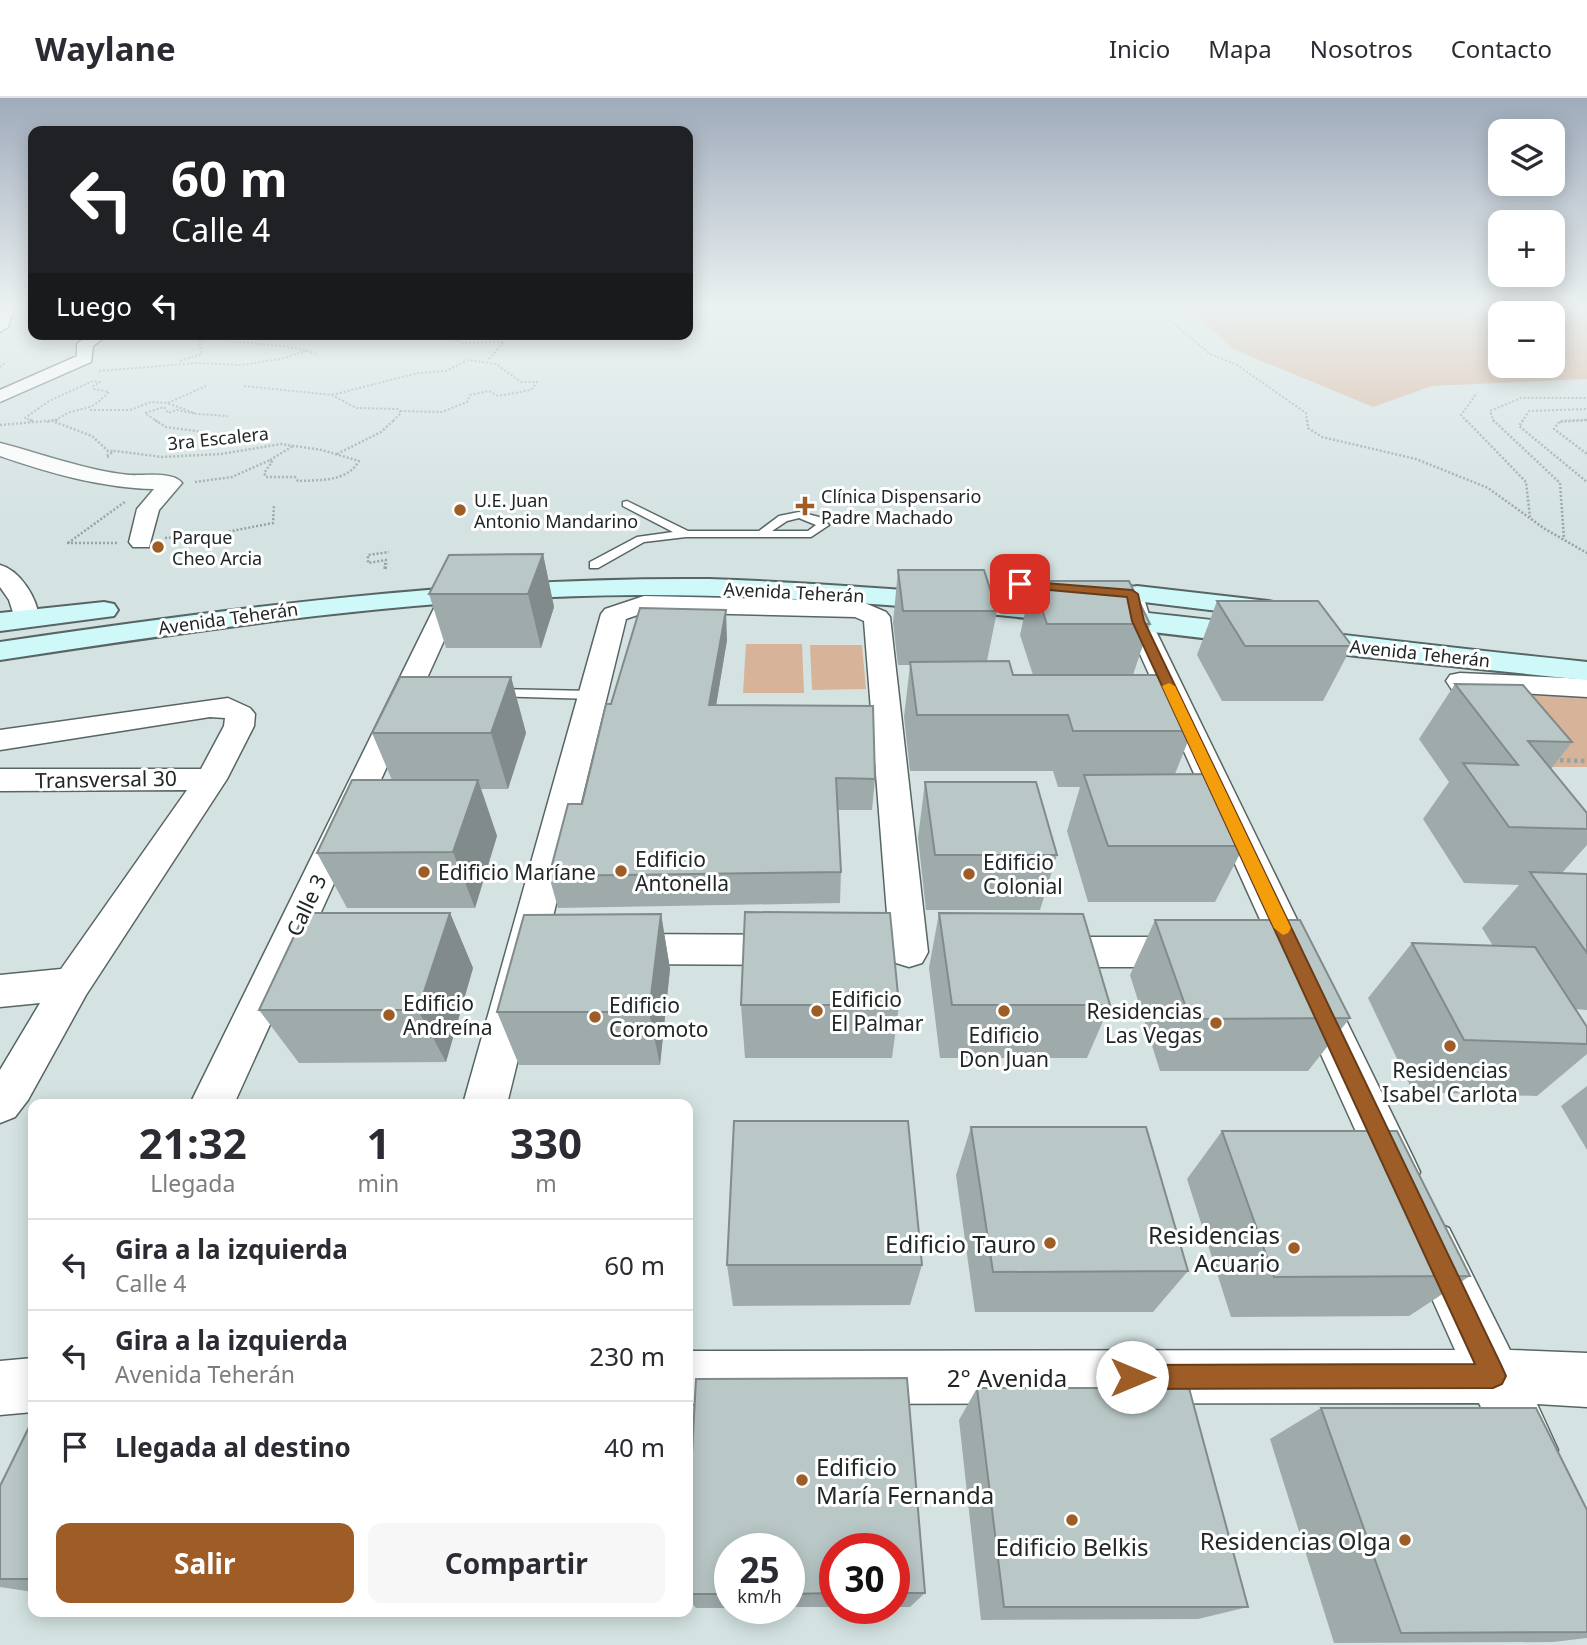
<!DOCTYPE html>
<html lang="es">
<meta charset="utf-8">
<style>
body{margin:0;font-family:"Noto Sans",sans-serif;background:#f7f7f7;color:#2b2b33;height:100vh;display:flex;flex-direction:column;font-size:26px;white-space:nowrap}
*{box-sizing:border-box;margin:0}
p{font-size:23px;color:#7c7c81}
.icon{flex:none;width:38px;height:38px;fill:none;stroke:currentColor;stroke-width:2;stroke-linecap:round;stroke-linejoin:round}
.map{position:relative;flex:1;overflow:hidden}
.sheet{position:absolute;left:28px;top:1001px;width:665px;height:518px;display:flex;flex-direction:column;background:#fff;border-radius:14px;box-shadow:0 4px 18px #0003}
.sheet>*{flex:none}
.banner{position:absolute;left:28px;top:28px;width:665px;height:214px;border-radius:14px;box-shadow:0 4px 18px #0003;background:#202124;color:#fff;overflow:hidden}
.buttons{position:absolute;left:1488px;top:21px;display:grid;gap:14px}
.buttons a{display:grid;place-items:center;width:77px;height:77px;border-radius:14px;background:#fff;box-shadow:0 4px 18px #0003;font-size:35px}
.speed{position:absolute;left:714px;top:1435px;display:flex;gap:14px;font-size:35px;font-weight:700;text-align:center}
.speed>*{display:grid;place-content:center;width:91px;height:91px;border-radius:50%;background:#fff;box-shadow:0 4px 18px #0003;line-height:1}
.speed small{font-size:18px;font-weight:400}
.speed .limit{border:10px solid #d22;background:#fff;color:#111}
.pin{position:absolute;display:grid;place-items:center;width:60px;height:60px;color:#fff;margin:-30px;border-radius:14px;box-shadow:0 4px 10px #0006}
.me{position:absolute;width:77px;margin:-38px;rotate:90deg;stroke-linejoin:round;filter:drop-shadow(0 0 5px #0008)}
.turn{display:flex;align-items:center;gap:24px;height:147px;padding:0 28px;font-size:32px}
.turn .icon{width:91px;height:91px;stroke-width:2.5}
.turn b{display:block;font-size:49px;line-height:60px}
.then{display:flex;align-items:center;height:66px;padding:0 28px;background:#0003;gap:14px;font-size:26px}
.eta{display:flex;justify-content:space-evenly;align-items:center;height:119px;text-align:center}
.eta b{font-size:42px;font-weight:700;line-height:49px}
.button{display:flex;gap:14px;margin-top:auto;padding:14px 28px}
.button a{flex:1;height:80px;border-radius:14px;background:#9e5d27;color:#fff;font-size:28px;font-weight:700;line-height:80px;text-align:center}
.button a+a{background:#f7f7f7;color:#2b2b33}
ul{padding:0;list-style:none}
li{display:flex;align-items:center;gap:21px;height:91px;padding:0 28px;border-top:2px solid #e1e1e2}
li div{flex:1}
li b{display:block;font-size:26px}
li em{font-style:normal}
header{display:flex;align-items:center;gap:42px;box-sizing:border-box;height:98px;padding:0 35px;background:#fff;border-bottom:2px solid #e1e1e2}
header strong{font-size:33px}
nav{display:flex;gap:38px;margin-inline-start:auto;font-size:24px}
.map>svg:first-child{display:block}
.green{fill:#d7b39a;fill-rule:evenodd}
.lines{fill:none;stroke-linecap:round;stroke-linejoin:round}
.lane-casing{stroke:#586565;stroke-width:3}
.street-casing{stroke:#586565;stroke-width:3}
.secondary-casing{stroke:#586565;stroke-width:4}
.path-far3{stroke:#97a2a2;stroke-width:2;stroke-dasharray:2 2;stroke-linecap:butt}
.path-far2{stroke:#97a2a2;stroke-width:2.5;stroke-dasharray:2 2;stroke-linecap:butt}
.path-far1{stroke:#97a2a2;stroke-width:3.5;stroke-dasharray:2.5 2.5;stroke-linecap:butt}
.path{stroke:#97a2a2;stroke-width:4.5;stroke-dasharray:3.5 3.5;stroke-linecap:butt}
.lane{fill:#fff;fill-rule:evenodd}
.street{fill:#fff;fill-rule:evenodd}
.secondary{fill:#cff8f9;fill-rule:evenodd}
.wall{fill:#9fabab}
.shaded-wall{fill:#828b8b}
.building{fill:#b9c7c7;stroke:#828b8b;stroke-width:2}
.route{fill:#9e5d27;stroke:#673c19;stroke-width:2}
.slow{fill:#f59e0b}
.poi-dot{fill:#9e5d27;stroke:#fff;stroke-width:2.5}
.labels{text-anchor:middle;dominant-baseline:central;stroke-width:6;stroke-linejoin:round;paint-order:stroke}
.far-street-label{font-size:18px;fill:#212626;stroke:#fff}
.far-poi-label{font-size:18px;fill:#212626;stroke:#fff;text-anchor:start}
.street-label{font-size:21px;fill:#212626;stroke:#fff}
.poi-label{font-size:21px;fill:#212626;stroke:#fff;text-anchor:start}
.near-poi-label{font-size:24px;fill:#212626;stroke:#fff;text-anchor:end}
.near-street-label{font-size:24px;fill:#212626;stroke:#fff}
</style>
<header>
<strong>Waylane</strong>
<nav><a>Inicio</a><a>Mapa</a><a>Nosotros</a><a>Contacto</a></nav>
</header>
<div class="map">
<svg width="1587" height="1547" viewBox="0 0 1587 1547">
<rect width="100%" height="100%" fill="#d4e2e2"/>
<path class="green" d="M 1190,210 L 1587,210 L 1587,281 L 1432,288 L 1373,309 L 1233,251 ZM 1500,215 L 1552,215 L 1552,268 L 1500,268 Z
M 746,546 L 802,546 L 804,595 L 743,595 Z
M 810,547 L 862,547 L 866,591 L 812,592 Z
M 1525,585 L 1587,590 L 1587,669 L 1535,669 Z"/>
<g class="lines">
<defs>
<path id="lane" d="M 627,403 L 688,433 L 759,433 L 779,418 L 799,414 L 819,419 L 829,427 L 811,439 L 686,439 L 644,444 L 598,470 L 590,470 L 590,464 L 637,439 L 673,434 L 623,408 L 623,404 ZM 799,420 L 816,427 L 808,433 L 772,433 L 787,423 Z
M 492,591 L 593,593 L 600,597 L 593,601 L 487,598 L 485,595 Z"/>
<path id="street" d="M 0,210 L 14,210 L 8,229 L 0,234 Z
M 90,236 L 109,236 L 93,248 L 91,264 L 0,304 L 0,292 L 77,258 L 77,246 Z
M 0,345 C 43,356 84,372 129,377 C 143,378 173,373 182,385 L 159,412 L 149,449 L 133,449 L 129,444 L 137,411 L 154,391 C 102,390 49,375 0,358 Z
M 0,467 C 20,472 38,501 39,521 L 35,527 L 17,527 L 9,502 L 0,489 Z
M 454,487 L 463,489 L 466,494 L 234,1006 L 190,1006 L 442,494 L 445,489 Z
M 1132,488 L 1141,491 L 1151,523 L 1413,1059 L 1420,1074 L 1413,1089 L 1397,1096 L 1381,1089 L 1125,523 L 1119,496 L 1123,491 Z
M 644,498 L 860,503 L 886,514 L 890,519 L 928,854 L 922,865 L 909,869 L 896,865 L 890,854 L 864,523 L 855,519 L 646,514 L 626,521 L 507,1006 L 463,1006 L 601,516 L 605,511 Z
M 1460,575 L 1587,581 L 1587,599 L 1484,593 L 1509,623 L 1504,629 C 1478,636 1460,603 1446,583 L 1450,577 Z
M 228,600 L 250,610 L 255,616 L 254,628 L 227,681 L 86,897 L 28,1002 L 15,1019 L 0,1025 L 0,972 L 40,905 L 0,909 L 0,877 L 61,871 L 187,692 L 0,693 L 0,671 L 201,671 L 224,628 L 225,620 L 210,619 L 0,652 L 0,632 Z
M 619,836 L 791,837 L 804,841 L 810,852 L 804,863 L 791,867 L 619,866 L 606,862 L 600,851 L 606,840 Z
M 1046,839 L 1190,839 L 1203,843 L 1209,854 L 1203,865 L 1190,869 L 1046,869 L 1033,865 L 1027,854 L 1033,843 Z
M 1432,1123 L 1449,1130 L 1510,1252 L 1587,1255 L 1587,1309 L 1537,1306 L 1558,1352 L 1550,1372 L 1530,1380 L 1510,1372 L 1479,1305 L 688,1306 L 688,1253 L 1455,1252 L 1408,1147 L 1415,1130 Z
M 33,1260 L 33,1314 L 0,1317 L 0,1263 Z"/>
<path id="secondary" d="M 709,481 C 1003,491 1295,534 1587,564 L 1587,582 C 1478,571 1369,560 1260,547 C 1053,522 846,496 637,497 C 423,498 211,530 0,562 L 0,544 C 236,509 470,479 709,481 Z
M 1137,488 L 1268,503 L 1278,505 L 1282,511 L 1278,517 L 1268,519 L 1127,502 L 1123,496 L 1127,490 Z
M 104,504 L 114,506 L 118,512 L 114,518 L 0,533 L 0,515 Z"/>
</defs>
<use href="#lane" class="lane-casing"/>
<use href="#street" class="street-casing"/>
<use href="#secondary" class="secondary-casing"/>
<path class="path-far3" d="M 1155,210 L 1210,256 L 1237,267 L 1306,315 L 1307,324
M 237,236 L 227,241 C 237,247 243,243 253,245 C 272,248 304,248 318,258
M 454,241 L 462,245 L 504,244 L 487,263
M 180,263 L 202,256 L 199,244 L 205,236
M 0,269 L 5,265
M 99,273 L 197,265 L 241,267 L 281,261 L 309,252
M 244,288 L 332,297 L 356,310 L 398,311 L 401,315 L 392,324
M 332,297 L 418,275 L 446,273 L 468,262 L 496,266 L 521,284 L 537,284 L 531,292 L 498,298 L 489,293 L 470,297 L 467,304 L 442,314 L 400,313
M 168,305 L 208,287
M 90,312 L 130,312 L 151,304 L 167,305 L 197,316 L 228,318
M 33,323 L 25,320 L 49,303 L 93,283 L 100,284 L 93,288 L 94,291 L 109,294 C 93,309 95,308 74,313 C 64,315 58,323 47,324
M 158,324 L 145,315 L 164,309 L 168,315 L 177,312 L 196,316
M 1467,324 L 1461,317 L 1477,295
M 1494,324 L 1490,313 L 1521,300 L 1587,300
M 1522,324 L 1529,313 L 1587,311
M 1560,324 L 1587,322"/>
<path class="path-far2" d="M 30,322 L 33,323
M 155,322 L 166,329 L 203,334
M 1307,322 L 1308,330 L 1322,339 L 1416,361 L 1488,390 L 1545,431 L 1587,455
M 1466,322 L 1526,384 L 1530,419
M 1493,322 L 1560,385 L 1564,441
M 1523,322 L 1519,328 L 1587,384
M 1587,322 L 1560,323 L 1554,331 L 1587,356
M 55,324 L 92,338 L 108,353 L 113,353
M 0,327 L 58,322
M 337,356 L 381,334 L 394,322
M 109,359 L 106,358 L 115,353 L 162,359 L 221,356 L 281,346 L 322,352 L 359,363 C 347,384 320,382 298,383 L 295,379 L 266,379 L 264,375 L 272,364 L 270,362 L 232,379 L 195,384
M 270,362 L 293,348
M 165,440 L 221,435 L 273,425 L 274,407
M 67,445 L 119,445
M 68,445 L 126,403
M 385,467 L 386,462 L 368,465 L 368,457 L 389,454"/>
<path class="path-far1" d="M 385,471 L 386,465"/>
<path class="path" d="M 1553,662 L 1587,663"/>
<use href="#lane" class="lane"/>
<use href="#street" class="street"/>
<use href="#secondary" class="secondary"/>
</g>
<path class="wall" d="M 543,456 L 554,509 L 541,550 L 446,550 L 429,496 Z
M 898,472 L 997,513 L 987,563 L 1013,577 L 1033,577 L 1020,537 L 1032,483 L 1150,526 L 1133,577 L 1192,633 L 1175,676 L 1244,748 L 1215,804 L 1088,804 L 1067,733 L 1080,689 L 1058,689 L 1053,673 L 910,673 L 904,619 L 910,567 L 898,567 L 893,525 Z
M 1217,503 L 1352,548 L 1323,603 L 1222,603 L 1197,557 Z
M 727,542 L 716,607 L 875,681 L 872,712 L 838,712 L 841,774 L 840,805 L 558,810 L 549,778 L 582,706 Z
M 511,579 L 526,635 L 508,691 L 481,691 L 497,738 L 475,810 L 347,810 L 317,755 L 392,682 L 372,635 Z
M 1455,586 L 1572,644 L 1551,671 L 1587,715 L 1587,747 L 1562,775 L 1587,776 L 1587,912 L 1575,911 L 1587,929 L 1587,956 L 1537,998 L 1413,994 L 1368,900 L 1412,845 L 1493,848 L 1482,830 L 1519,787 L 1464,785 L 1423,721 L 1449,684 L 1419,641 Z
M 925,684 L 1057,757 L 1040,812 L 926,812 L 918,740 Z
M 450,815 L 473,870 L 446,964 L 299,965 L 259,912 Z
M 939,815 L 1110,907 L 1087,960 L 940,960 L 929,870 Z
M 661,816 L 670,871 L 660,967 L 519,967 L 497,914 Z
M 1155,822 L 1350,920 L 1308,973 L 1160,973 L 1130,877 Z
M 741,907 L 899,907 L 892,960 L 745,960 Z
M 1587,988 L 1587,1052 L 1561,1008 Z
M 971,1029 L 1188,1173 L 1153,1214 L 975,1214 L 956,1077 Z
M 1222,1033 L 1470,1178 L 1409,1218 L 1231,1219 L 1187,1081 Z
M 727,1167 L 922,1167 L 910,1207 L 733,1208 Z
M 907,1280 L 925,1495 L 910,1509 L 894,1509 L 894,1451 L 835,1451 L 835,1509 L 789,1509 L 789,1451 L 730,1451 L 730,1510 L 696,1510 L 688,1501 L 688,1429 L 696,1281 Z
M 977,1290 L 1248,1509 L 1198,1521 L 981,1522 L 959,1322 Z
M 1321,1310 L 1587,1412 L 1587,1540 L 1553,1544 L 1334,1545 L 1270,1341 Z
M 33,1321 L 33,1494 L 0,1489 L 0,1388 Z"/>
<path class="shaded-wall" d="M 543,456 L 554,509 L 541,550 L 528,496 Z
M 726,512 L 727,542 L 711,638 L 709,607 Z
M 511,579 L 526,635 L 508,691 L 491,635 Z
M 478,682 L 497,738 L 475,810 L 453,754 Z
M 450,815 L 473,870 L 446,964 L 418,912 Z
M 661,816 L 670,871 L 660,967 L 649,914 Z"/>
<path class="building" d="M 543,456 L 528,496 L 429,496 L 449,457 Z
M 898,472 L 984,472 L 997,513 L 903,513 Z
M 1032,483 L 1129,483 L 1150,526 L 1047,526 Z
M 1217,503 L 1318,503 L 1352,548 L 1245,548 Z
M 640,510 L 726,512 L 709,607 L 873,608 L 875,681 L 836,680 L 841,774 L 549,778 L 568,706 L 582,706 L 606,606 L 611,606 Z
M 1009,563 L 1013,577 L 1165,577 L 1192,633 L 1073,633 L 1068,617 L 917,617 L 910,564 Z
M 400,579 L 511,579 L 491,635 L 372,635 Z
M 1455,586 L 1523,587 L 1572,644 L 1528,643 L 1587,715 L 1587,731 L 1509,729 L 1463,665 L 1518,667 Z
M 1209,676 L 1244,748 L 1108,748 L 1084,677 Z
M 352,682 L 478,682 L 453,754 L 317,755 Z
M 925,684 L 1036,684 L 1057,757 L 935,757 Z
M 1530,774 L 1587,776 L 1587,855 Z
M 745,814 L 890,815 L 899,907 L 741,907 Z
M 305,815 L 450,815 L 418,912 L 259,912 Z
M 939,815 L 1083,816 L 1110,907 L 952,907 Z
M 661,816 L 649,914 L 497,914 L 524,817 Z
M 1155,822 L 1300,822 L 1350,920 L 1190,921 Z
M 1412,845 L 1535,849 L 1587,929 L 1587,946 L 1464,942 Z
M 734,1023 L 908,1023 L 922,1167 L 727,1167 Z
M 971,1029 L 1146,1029 L 1188,1173 L 993,1174 Z
M 1222,1033 L 1397,1033 L 1470,1178 L 1274,1179 Z
M 907,1280 L 925,1495 L 894,1495 L 894,1451 L 835,1451 L 835,1495 L 789,1496 L 789,1451 L 730,1451 L 730,1496 L 688,1496 L 688,1429 L 696,1281 Z
M 977,1290 L 1189,1290 L 1248,1509 L 1004,1509 Z
M 1321,1310 L 1536,1310 L 1587,1412 L 1587,1534 L 1401,1535 Z
M 33,1321 L 33,1481 L 0,1481 L 0,1388 Z"/>
<linearGradient id="sky" x2="0" y2="1"><stop stop-color="#9fabbb"/><stop offset="0.49" stop-color="#ecf2f2"/><stop offset="1" stop-color="#ecf2f2" stop-opacity="0"/></linearGradient>
<rect width="1587" height="427" fill="url(#sky)"/>
<path class="route" d="M 1020,483 L 1132,492 L 1138,496 L 1144,523 L 1502,1269 L 1506,1278 L 1502,1286 L 1493,1290 L 1132,1291 L 1124,1287 L 1120,1279 L 1124,1270 L 1132,1267 L 1475,1266 L 1132,523 L 1127,499 L 1016,489 L 1015,486 Z"/>
<path class="slow" d="M 1169,585 L 1175,588 L 1291,830 L 1288,835 L 1283,837 L 1274,830 L 1162,588 Z"/>
<g class="poi-dot">
<path d="M801.5 397.5h7v7h7v7h-7v7h-7v-7h-7v-7h7z"/>
<circle cx="460" cy="412" r="7"/>
<circle cx="158" cy="449" r="7"/>
<circle cx="621" cy="773" r="7"/>
<circle cx="424" cy="774" r="7"/>
<circle cx="969" cy="776" r="7"/>
<circle cx="817" cy="913" r="7"/>
<circle cx="1004" cy="913" r="7"/>
<circle cx="389" cy="917" r="7"/>
<circle cx="595" cy="919" r="7"/>
<circle cx="1216" cy="925" r="7"/>
<circle cx="1450" cy="948" r="7"/>
<circle cx="1050" cy="1145" r="7"/>
<circle cx="1294" cy="1150" r="7"/>
<circle cx="802" cy="1382" r="7"/>
<circle cx="1072" cy="1422" r="7"/>
<circle cx="1405" cy="1442" r="7"/>
</g>
<g class="labels">
<g class="far-street-label">
<text transform="translate(218 340) rotate(-6)">3ra Escalera</text>
<text transform="translate(794 494) rotate(3)">Avenida Teherán</text>
<text transform="translate(228 520) rotate(-8)">Avenida Teherán</text>
<text transform="translate(1420 555) rotate(6)">Avenida Teherán</text>
</g>
<g class="far-poi-label">
<text x="821" y="398">Clínica Dispensario<tspan x="821" dy="21">Padre Machado</tspan></text>
<text x="474" y="402">U.E. Juan<tspan x="474" dy="21">Antonio Mandarino</tspan></text>
<text x="172" y="439">Parque<tspan x="172" dy="21">Cheo Arcia</tspan></text>
</g>
<g class="street-label">
<text transform="translate(106 681) rotate(-1)">Transversal 30</text>
<text transform="translate(306 807) rotate(-65)">Calle 3</text>
</g>
<g class="poi-label">
<text x="635" y="761">Edificio<tspan x="635" dy="24">Antonella</tspan></text>
<text x="983" y="764">Edificio<tspan x="983" dy="24">Colonial</tspan></text>
<text x="438" y="774">Edificio Maríane</text>
<text x="831" y="901">Edificio<tspan x="831" dy="24">El Palmar</tspan></text>
<text x="403" y="905">Edificio<tspan x="403" dy="24">Andreína</tspan></text>
<text x="609" y="907">Edificio<tspan x="609" dy="24">Coromoto</tspan></text>
<text x="1202" y="913" text-anchor="end">Residencias<tspan x="1202" dy="24">Las Vegas</tspan></text>
<text x="1004" y="937" text-anchor="middle">Edificio<tspan x="1004" dy="24">Don Juan</tspan></text>
<text x="1450" y="972" text-anchor="middle">Residencias<tspan x="1450" dy="24">Isabel Carlota</tspan></text>
</g>
<g class="near-poi-label">
<text x="1280" y="1136">Residencias<tspan x="1280" dy="28">Acuario</tspan></text>
<text x="1036" y="1145">Edificio Tauro</text>
<text x="816" y="1368" text-anchor="start">Edificio<tspan x="816" dy="28">María Fernanda</tspan></text>
<text x="1391" y="1442">Residencias Olga</text>
<text x="1072" y="1448" text-anchor="middle">Edificio Belkis</text>
</g>
<g class="near-street-label">
<text x="1007" y="1279">2° Avenida</text>
</g>
</g>
</svg>
<div class="buttons">
<a><svg class="icon" aria-label="layers" viewBox="0 0 24 24"><path d="M12 4l9 5-9 5-9-5zM3 14l9 5 9-5"/></svg></a>
<a>+</a>
<a>−</a>
</div>
<div class="speed"><div>25<small>km/h</small></div><div class="limit">30</div></div>
<div class="pin" style="left:1020px;top:486px;background:#d93025"><svg class="icon" aria-label="arrive" viewBox="0 0 24 24"><path d="M6 21V4h12l-3 4 3 4H6"/></svg></div>
<svg class="me" style="left:1132px;top:1279px" viewBox="-20 -20 40 40"><circle r="19" fill="#fff"/><path d="M0-13L10 11 0 6-10 11z" fill="#9e5d27"/></svg>
<div class="banner">
<div class="turn"><svg class="icon" aria-label="left" viewBox="0 0 24 24"><path d="M17 20v-9H6M10 6l-5 5 5 5"/></svg><div><b>60 m</b>Calle 4</div></div>
<div class="then">Luego<svg class="icon" aria-label="left" viewBox="0 0 24 24"><path d="M17 20v-9H6M10 6l-5 5 5 5"/></svg></div>
</div>
<section class="sheet">
<div class="eta">
<div><b>21:32</b><p>Llegada</p></div>
<div><b>1</b><p>min</p></div>
<div><b>330</b><p>m</p></div>
</div>
<ul>
<li><svg class="icon" aria-label="left" viewBox="0 0 24 24"><path d="M17 20v-9H6M10 6l-5 5 5 5"/></svg><div><b>Gira a la izquierda</b><p>Calle 4</p></div><em>60 m</em></li>
<li><svg class="icon" aria-label="left" viewBox="0 0 24 24"><path d="M17 20v-9H6M10 6l-5 5 5 5"/></svg><div><b>Gira a la izquierda</b><p>Avenida Teherán</p></div><em>230 m</em></li>
<li><svg class="icon" aria-label="arrive" viewBox="0 0 24 24"><path d="M6 21V4h12l-3 4 3 4H6"/></svg><div><b>Llegada al destino</b></div><em>40 m</em></li>
</ul>
<div class="button"><a>Salir</a><a>Compartir</a></div>
</section>
</div>
